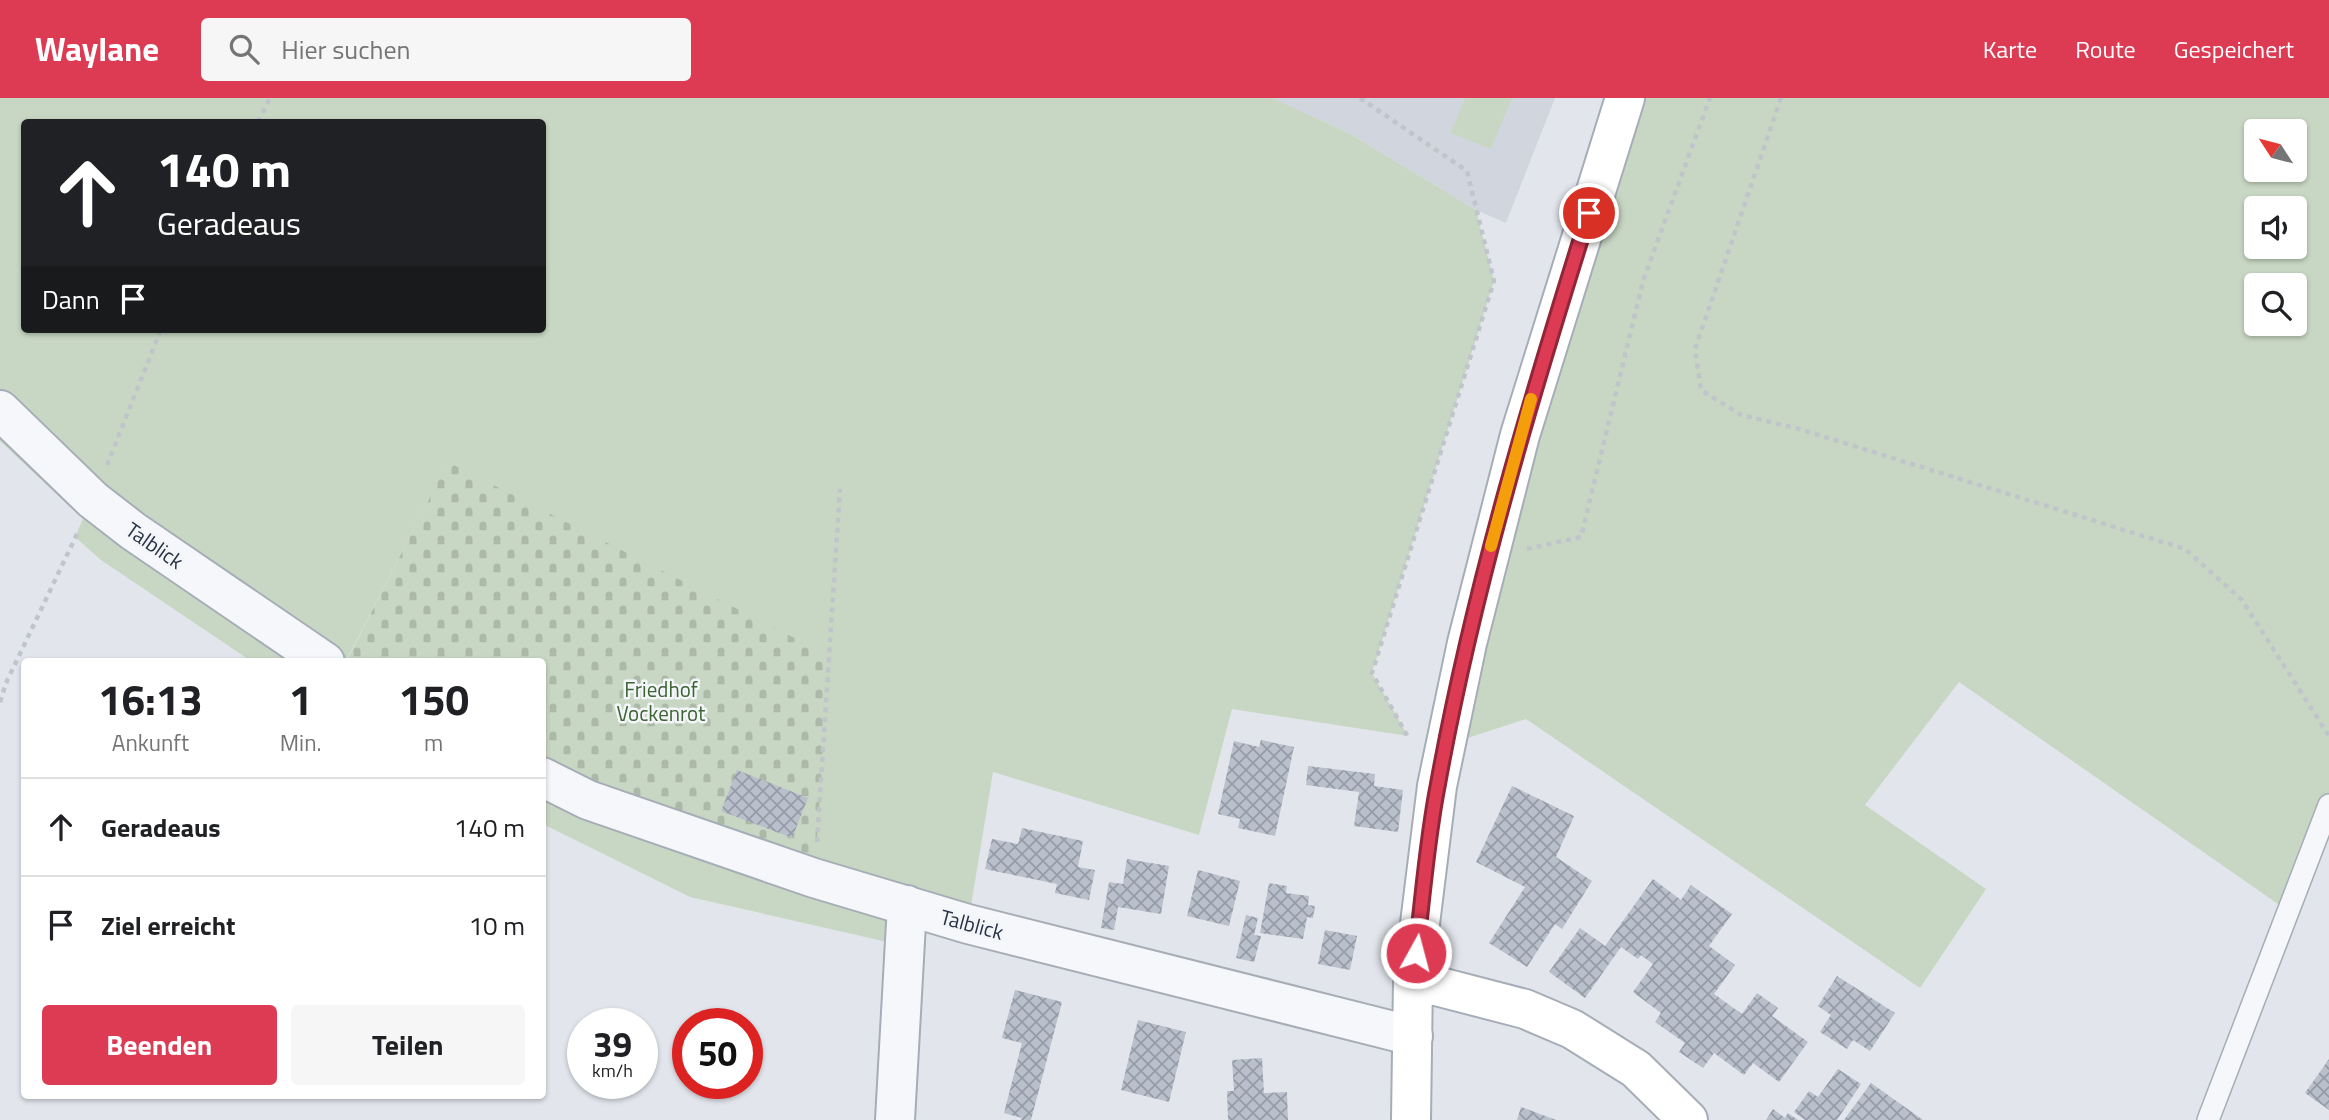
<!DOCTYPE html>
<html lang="de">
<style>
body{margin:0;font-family:"Titillium Web",sans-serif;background:#f6f6f6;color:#202124;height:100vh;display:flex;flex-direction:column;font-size:26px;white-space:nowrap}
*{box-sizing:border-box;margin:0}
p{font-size:23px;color:#757577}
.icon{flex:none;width:38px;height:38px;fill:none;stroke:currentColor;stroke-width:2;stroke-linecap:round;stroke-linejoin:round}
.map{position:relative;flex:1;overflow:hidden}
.panel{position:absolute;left:21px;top:560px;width:525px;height:441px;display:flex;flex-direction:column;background:#fff;border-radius:7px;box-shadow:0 2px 5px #0004}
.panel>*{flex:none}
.top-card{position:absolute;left:21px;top:21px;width:525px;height:214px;border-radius:7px;box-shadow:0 2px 5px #0004;background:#202124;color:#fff;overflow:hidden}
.needle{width:46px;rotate:306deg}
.fabs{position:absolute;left:2244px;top:21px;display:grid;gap:14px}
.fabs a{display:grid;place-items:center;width:63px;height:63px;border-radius:7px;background:#fff;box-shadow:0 2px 5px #0004;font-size:35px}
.speed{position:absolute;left:567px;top:910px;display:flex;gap:14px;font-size:35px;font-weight:700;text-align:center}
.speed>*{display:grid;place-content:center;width:91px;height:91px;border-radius:50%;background:#fff;box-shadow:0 2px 5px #0004;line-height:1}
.speed small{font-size:18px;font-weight:400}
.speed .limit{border:10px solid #d22;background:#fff;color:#111}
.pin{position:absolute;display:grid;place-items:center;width:60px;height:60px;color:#fff;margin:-30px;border:4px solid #fff;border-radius:50%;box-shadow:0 2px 7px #0007}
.me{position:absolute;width:77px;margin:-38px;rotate:7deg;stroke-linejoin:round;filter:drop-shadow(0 0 5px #0008)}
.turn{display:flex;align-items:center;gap:24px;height:147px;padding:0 21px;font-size:32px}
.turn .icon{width:91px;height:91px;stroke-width:2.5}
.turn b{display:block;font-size:49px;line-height:60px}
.then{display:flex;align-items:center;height:66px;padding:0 21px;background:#0003;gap:14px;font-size:26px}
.eta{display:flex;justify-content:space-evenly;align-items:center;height:119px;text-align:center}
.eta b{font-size:42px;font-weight:700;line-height:49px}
.primary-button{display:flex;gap:14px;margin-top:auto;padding:14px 21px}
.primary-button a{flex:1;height:80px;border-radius:7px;background:#dd3b54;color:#fff;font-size:28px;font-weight:700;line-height:80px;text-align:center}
.primary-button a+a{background:#f6f6f6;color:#202124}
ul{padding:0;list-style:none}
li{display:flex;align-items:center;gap:21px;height:98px;padding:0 21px;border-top:2px solid #e0e0e0}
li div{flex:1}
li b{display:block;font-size:26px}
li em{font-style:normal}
header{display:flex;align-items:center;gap:42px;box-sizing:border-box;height:98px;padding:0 35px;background:#dd3b54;color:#fff}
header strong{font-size:33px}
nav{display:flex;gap:38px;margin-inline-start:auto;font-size:24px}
.search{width:490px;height:63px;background:#f6f6f6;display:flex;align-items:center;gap:18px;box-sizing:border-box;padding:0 24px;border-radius:7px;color:#757577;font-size:26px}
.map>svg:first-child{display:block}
.built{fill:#d0d5de}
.green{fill:#c8d7c3;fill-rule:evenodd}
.cemetery{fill:url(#cemetery-stones)}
.building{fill:url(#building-cross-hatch)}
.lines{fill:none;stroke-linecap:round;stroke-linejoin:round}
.lane-casing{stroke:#a6adb7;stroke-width:24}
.street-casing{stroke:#a6adb7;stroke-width:42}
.secondary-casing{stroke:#a6adb7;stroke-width:42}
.path{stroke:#c0c4cb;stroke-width:4.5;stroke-dasharray:5 5;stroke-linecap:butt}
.lane{stroke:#f6f7fa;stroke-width:21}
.street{stroke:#f6f7fa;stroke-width:38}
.secondary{stroke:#fff;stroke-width:38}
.route-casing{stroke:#902637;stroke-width:18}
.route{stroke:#dd3b54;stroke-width:12}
.slow{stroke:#f59e0b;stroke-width:12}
.labels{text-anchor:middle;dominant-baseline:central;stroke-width:5;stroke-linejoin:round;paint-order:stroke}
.street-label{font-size:21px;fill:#283346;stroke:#f3f5f9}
.park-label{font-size:21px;fill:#3d6434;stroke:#f3f5f9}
</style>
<header>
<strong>Waylane</strong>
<div class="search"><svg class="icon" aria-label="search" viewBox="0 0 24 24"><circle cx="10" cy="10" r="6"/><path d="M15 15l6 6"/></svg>Hier suchen</div>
<nav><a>Karte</a><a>Route</a><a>Gespeichert</a></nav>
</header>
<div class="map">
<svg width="2329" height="1022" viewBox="0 0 2329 1022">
<defs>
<pattern id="cemetery-stones" width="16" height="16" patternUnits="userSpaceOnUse" patternTransform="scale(1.75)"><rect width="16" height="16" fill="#c8d7c3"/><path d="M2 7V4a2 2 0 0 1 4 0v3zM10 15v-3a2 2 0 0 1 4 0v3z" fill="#acb9a9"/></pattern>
<pattern id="building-cross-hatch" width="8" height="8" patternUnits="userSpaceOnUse" patternTransform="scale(1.75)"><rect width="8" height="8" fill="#b9bfcb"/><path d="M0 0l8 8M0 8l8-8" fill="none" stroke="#969ca7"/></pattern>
</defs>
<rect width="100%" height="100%" fill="#e2e6ec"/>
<path class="built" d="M 1273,0 L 1555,0 L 1506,125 L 1476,112 L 1350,36 Z"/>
<path class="green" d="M 0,0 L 1273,0 L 1350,36 L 1476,112 L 1494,183 L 1372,575 L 1408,638 L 1232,611 L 1199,737 L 993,674 L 968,826 L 907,808 L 905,848 L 690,799 L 543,726 L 543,679 L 814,780 L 448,365 L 346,563 L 251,563 L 101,462 L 75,439 L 83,421 L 0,343 ZM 24,24 L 542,24 L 542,231 L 24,231 Z
M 1465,0 L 1512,0 L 1491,51 L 1451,35 Z
M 1625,0 L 2329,0 L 2329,707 L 2288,813 L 1959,584 L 1865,707 L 1986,791 L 1920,890 L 1526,621 L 1446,647 ZM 2256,33 L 2294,33 L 2294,72 L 2256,72 ZM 2256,110 L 2294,110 L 2294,149 L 2256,149 ZM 2256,187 L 2294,187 L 2294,226 L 2256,226 Z"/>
<path class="cemetery" d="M 448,364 L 830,558 L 814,780 L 543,679 L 542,564 L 346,564 Z"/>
<path class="building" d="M 1261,642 L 1294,649 L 1275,738 L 1238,730 L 1240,721 L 1218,716 L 1234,643 L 1259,649 Z
M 1308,668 L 1375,676 L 1374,688 L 1403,692 L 1398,734 L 1354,728 L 1359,694 L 1306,687 Z
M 737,672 L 808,700 L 792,740 L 721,713 Z
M 1512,688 L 1574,718 L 1556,759 L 1592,783 L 1562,831 L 1555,826 L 1527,869 L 1489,845 L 1525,789 L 1476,764 Z
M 1022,730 L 1083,743 L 1078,769 L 1095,772 L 1089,802 L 1055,795 L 1057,786 L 985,771 L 992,741 L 1018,746 Z
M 1127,761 L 1169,768 L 1161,816 L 1118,809 L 1114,832 L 1101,830 L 1109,784 L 1123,786 Z
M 1198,772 L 1240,783 L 1229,828 L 1187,818 Z
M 1653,781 L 1681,802 L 1691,787 L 1732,816 L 1709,848 L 1735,867 L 1714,896 L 1742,916 L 1757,895 L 1778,910 L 1772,918 L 1808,944 L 1779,984 L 1753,965 L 1744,977 L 1714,955 L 1703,970 L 1679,954 L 1685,945 L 1655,924 L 1661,915 L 1633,894 L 1653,866 L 1641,857 L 1638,861 L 1621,849 L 1585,900 L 1549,874 L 1580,830 L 1605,848 Z
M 1269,785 L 1287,788 L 1286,795 L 1309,798 L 1308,807 L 1315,808 L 1313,820 L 1307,819 L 1303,841 L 1260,835 Z
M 1246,817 L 1258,820 L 1254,837 L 1261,838 L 1254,864 L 1236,860 Z
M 1325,832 L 1357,838 L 1350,872 L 1318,866 Z
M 1837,878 L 1895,915 L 1870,953 L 1853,942 L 1847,951 L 1820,934 L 1831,917 L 1818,908 Z
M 1015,892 L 1062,904 L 1031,1022 L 1021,1022 L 1022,1020 L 1004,1015 L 1022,945 L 1002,940 Z
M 1138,922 L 1186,934 L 1169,1004 L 1121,992 Z
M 1262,960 L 1264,995 L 1287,994 L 1288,1022 L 1228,1022 L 1227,993 L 1234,993 L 1232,962 Z
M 2329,961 L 2329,1012 L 2305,995 Z
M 1838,971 L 1861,986 L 1837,1022 L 1805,1022 L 1794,1014 L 1809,993 L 1818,999 Z
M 1871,985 L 1923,1022 L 1844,1022 Z
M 1521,1009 L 1556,1022 L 1517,1022 Z
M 1773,1011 L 1785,1020 L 1788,1015 L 1798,1022 L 1766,1022 Z"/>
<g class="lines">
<defs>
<path id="lane" d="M 2208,1022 L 2329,707"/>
<path id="street" d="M 0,312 L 93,402 L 133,433 L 325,564
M 542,679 L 588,702 L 814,780 L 968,826 L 1413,938
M 895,1022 L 907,807"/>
<path id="secondary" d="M 1413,882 L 1525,911 L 1572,931 L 1636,971 L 1688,1022
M 1411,1022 L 1413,882 L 1437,688 L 1467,545 L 1520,337 L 1625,0"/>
</defs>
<use href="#lane" class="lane-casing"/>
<use href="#street" class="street-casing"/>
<use href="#secondary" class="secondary-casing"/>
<path class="path" d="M 1360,0 L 1467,73 L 1494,183 L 1372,575 L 1408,639
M 1781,0 L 1695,251 L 1701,292 L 1741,317 L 1796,330 L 2185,451 L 2242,502 L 2329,638
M 258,24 L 270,0
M 107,367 L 161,231
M 1527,451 L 1581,439 L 1643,183 L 1710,0
M 0,604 L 6,585 L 77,436
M 817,744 L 840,391"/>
<use href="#lane" class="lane"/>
<use href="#street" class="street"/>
<use href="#secondary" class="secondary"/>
</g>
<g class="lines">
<defs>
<path id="route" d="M 1416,855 C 1423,798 1427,741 1438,686 C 1473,492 1530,303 1589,115"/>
</defs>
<use href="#route" class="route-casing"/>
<use href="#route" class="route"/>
<path class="slow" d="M 1491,448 L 1531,301"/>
</g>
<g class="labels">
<g class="street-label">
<text transform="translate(155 447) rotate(35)">Talblick</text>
<text transform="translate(972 826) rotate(15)">Talblick</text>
</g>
<g class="park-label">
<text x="661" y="591">Friedhof<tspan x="661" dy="24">Vockenrot</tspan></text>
</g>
</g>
</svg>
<div class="fabs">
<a><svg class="needle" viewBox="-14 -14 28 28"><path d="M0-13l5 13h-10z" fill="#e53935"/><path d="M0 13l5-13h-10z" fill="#757577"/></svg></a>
<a><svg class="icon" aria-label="sound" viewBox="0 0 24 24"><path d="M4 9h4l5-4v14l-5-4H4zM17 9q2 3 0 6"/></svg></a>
<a><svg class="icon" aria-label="search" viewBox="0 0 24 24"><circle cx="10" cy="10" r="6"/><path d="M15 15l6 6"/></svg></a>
</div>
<div class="speed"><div>39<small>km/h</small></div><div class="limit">50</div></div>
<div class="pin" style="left:1589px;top:115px;background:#d93025"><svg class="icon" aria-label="arrive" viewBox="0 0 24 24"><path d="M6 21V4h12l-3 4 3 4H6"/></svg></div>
<svg class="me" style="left:1416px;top:855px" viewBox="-20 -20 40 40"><circle r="17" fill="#dd3b54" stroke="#fff" stroke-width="3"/><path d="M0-11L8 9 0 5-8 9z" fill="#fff"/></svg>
<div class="top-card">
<div class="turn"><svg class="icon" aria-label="ahead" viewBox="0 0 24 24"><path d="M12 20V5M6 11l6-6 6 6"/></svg><div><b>140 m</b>Geradeaus</div></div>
<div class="then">Dann<svg class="icon" aria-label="arrive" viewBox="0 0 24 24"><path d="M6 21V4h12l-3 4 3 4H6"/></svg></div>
</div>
<section class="panel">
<div class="eta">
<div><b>16:13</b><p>Ankunft</p></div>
<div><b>1</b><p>Min.</p></div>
<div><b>150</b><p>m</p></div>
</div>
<ul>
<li><svg class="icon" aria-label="ahead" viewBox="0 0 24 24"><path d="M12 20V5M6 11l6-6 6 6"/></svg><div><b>Geradeaus</b></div><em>140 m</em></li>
<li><svg class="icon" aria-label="arrive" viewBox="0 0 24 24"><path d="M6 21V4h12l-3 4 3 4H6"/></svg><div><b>Ziel erreicht</b></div><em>10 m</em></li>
</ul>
<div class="primary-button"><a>Beenden</a><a>Teilen</a></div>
</section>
</div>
